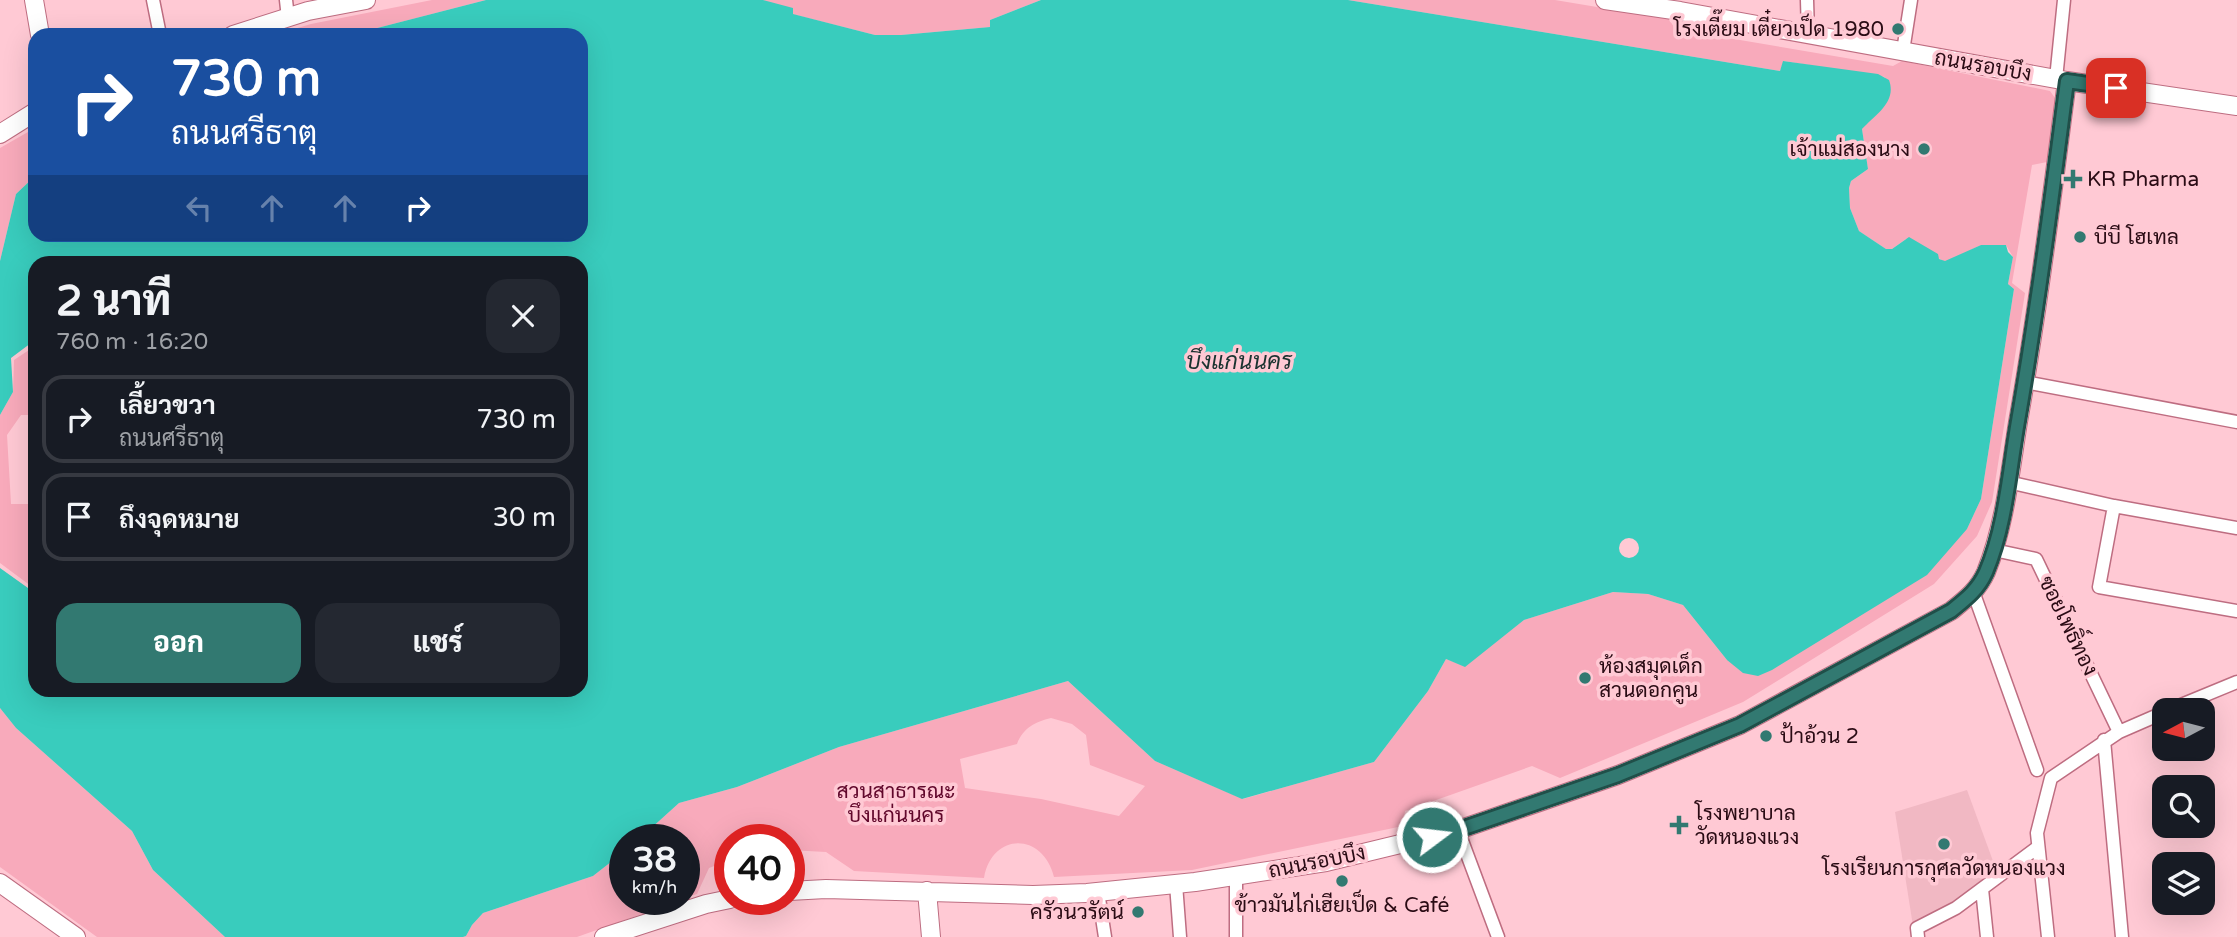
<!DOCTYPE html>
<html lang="th">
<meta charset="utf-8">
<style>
body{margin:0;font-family:"Varela Round",Sarabun,sans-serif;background:#242831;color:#f1f3f6;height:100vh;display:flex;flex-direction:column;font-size:26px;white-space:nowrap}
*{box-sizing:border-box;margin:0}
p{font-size:23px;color:#9ea1a6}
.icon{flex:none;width:38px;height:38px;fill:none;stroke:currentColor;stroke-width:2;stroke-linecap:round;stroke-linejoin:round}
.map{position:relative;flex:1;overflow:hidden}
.sheet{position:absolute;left:28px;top:256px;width:560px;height:441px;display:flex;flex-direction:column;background:#171b24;border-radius:21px;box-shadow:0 7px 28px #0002}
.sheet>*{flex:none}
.guide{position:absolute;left:28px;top:28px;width:560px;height:214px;border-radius:21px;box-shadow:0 7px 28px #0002;background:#1a4fa0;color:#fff;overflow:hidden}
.needle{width:46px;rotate:263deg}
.fabs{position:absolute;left:2152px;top:698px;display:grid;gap:14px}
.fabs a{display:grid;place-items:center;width:63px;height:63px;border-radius:14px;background:#171b24;box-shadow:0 7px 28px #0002;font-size:35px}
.speed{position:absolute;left:609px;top:824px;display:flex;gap:14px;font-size:35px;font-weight:700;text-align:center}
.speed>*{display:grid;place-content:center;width:91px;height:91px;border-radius:50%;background:#171b24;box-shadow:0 7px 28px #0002;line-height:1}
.speed small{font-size:18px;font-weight:400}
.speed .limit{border:10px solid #d22;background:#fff;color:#111}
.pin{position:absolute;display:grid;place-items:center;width:60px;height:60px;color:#fff;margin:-30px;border-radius:14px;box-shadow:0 4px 10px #0006}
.me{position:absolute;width:77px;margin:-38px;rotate:75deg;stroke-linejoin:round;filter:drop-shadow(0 0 5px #0008)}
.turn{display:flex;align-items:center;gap:24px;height:147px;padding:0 28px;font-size:32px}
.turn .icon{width:91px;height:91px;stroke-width:2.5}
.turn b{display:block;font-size:49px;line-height:60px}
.lanes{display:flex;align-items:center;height:66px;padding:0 28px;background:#0003;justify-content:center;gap:35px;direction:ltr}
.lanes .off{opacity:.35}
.round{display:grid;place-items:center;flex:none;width:74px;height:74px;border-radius:21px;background:#242831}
.head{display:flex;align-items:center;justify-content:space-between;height:119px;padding:0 28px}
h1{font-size:42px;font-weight:800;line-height:52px}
.button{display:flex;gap:14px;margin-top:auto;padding:14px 28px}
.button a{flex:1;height:80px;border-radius:21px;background:#327971;color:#fff;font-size:28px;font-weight:800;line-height:80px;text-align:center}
.button a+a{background:#242831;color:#f1f3f6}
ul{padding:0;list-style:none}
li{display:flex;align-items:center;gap:21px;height:88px;margin:0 14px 10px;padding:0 14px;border:4px solid #363941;border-radius:21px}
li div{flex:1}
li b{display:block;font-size:26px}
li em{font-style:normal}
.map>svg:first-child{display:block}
.built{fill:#f1b8c3}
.green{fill:#f8aabb;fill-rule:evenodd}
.water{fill:#39ccbd}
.pier{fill:#ffc9d4}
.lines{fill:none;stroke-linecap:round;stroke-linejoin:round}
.street-casing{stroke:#be6d81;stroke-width:15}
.secondary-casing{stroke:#be6d81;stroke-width:20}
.street{stroke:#fff;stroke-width:12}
.secondary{stroke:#fff;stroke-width:18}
.route-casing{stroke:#204f49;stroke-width:18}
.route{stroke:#327971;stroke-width:12}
.poi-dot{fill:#327971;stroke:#ffc9d4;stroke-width:2.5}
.labels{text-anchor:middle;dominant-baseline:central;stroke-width:7;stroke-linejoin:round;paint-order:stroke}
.poi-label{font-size:21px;fill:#2a0b14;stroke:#ffc9d4;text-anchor:start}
.street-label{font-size:21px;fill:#2a0b14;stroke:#ffc9d4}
.park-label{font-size:21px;fill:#61072b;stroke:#ffc9d4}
.water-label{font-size:23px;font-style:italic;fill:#1b3330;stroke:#ffc9d4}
</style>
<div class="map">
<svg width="2237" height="937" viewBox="0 0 2237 937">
<rect width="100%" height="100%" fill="#ffc9d4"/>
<path class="built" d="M 1967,790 L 1997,872 L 1956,904 L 1913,926 L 1895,812 Z"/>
<path class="green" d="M 432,0 L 486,0 L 350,35 L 274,35 L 311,24 Z
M 763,0 L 1041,0 L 990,20 L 990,27 L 901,35 L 875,35 L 792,14 Z
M 1348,0 L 1555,0 L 1669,19 L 1675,29 L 1893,66 L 1902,61 L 2050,91 L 2055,98 L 2055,103 L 2047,162 L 2032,165 L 2012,283 L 2025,293 L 1992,502 L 1977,536 L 1934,584 L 1743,702 L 1560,778 L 1532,766 L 1405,811 L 1403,826 L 1192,870 L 1054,877 C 1043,832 992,832 984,878 L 854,871 L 826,852 L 789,850 L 789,840 L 730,840 L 730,860 L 709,868 L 697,894 L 684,898 L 684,840 L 638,840 L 679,803 L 737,787 L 839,747 L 1068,681 L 1155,761 L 1243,799 L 1374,762 L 1428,691 L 1446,659 L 1465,666 L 1524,620 L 1613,592 L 1648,594 L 1683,605 L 1727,660 L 1967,529 L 1981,499 L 2014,289 L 2008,284 L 2013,257 L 2006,245 L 1981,245 L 1945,262 L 1906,239 L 1892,249 L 1886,249 L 1859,231 L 1850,208 L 1849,188 L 1851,181 L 1868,169 L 1862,129 L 1885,77 L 1784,61 L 1780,71 ZM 1051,718 L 1072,724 L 1086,735 L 1090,765 L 1145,786 L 1119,816 L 1041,799 L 965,788 L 960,759 L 1017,744 C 1023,728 1035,722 1051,718 Z
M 35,128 L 35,176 L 16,194 L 0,261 L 0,148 Z
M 35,346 L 35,415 L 21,415 L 7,435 L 11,504 L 35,504 L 35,589 L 0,563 L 0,415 L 13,392 L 14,360 Z
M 0,708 L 16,728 L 132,831 L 153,870 L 225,937 L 97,937 L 0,867 Z
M 625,851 L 625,900 L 681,900 L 577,937 L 463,937 L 466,936 L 472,925 L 483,913 L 593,876 Z"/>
<path class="water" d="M 486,0 L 763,0 L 793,8 L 793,14 L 875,35 L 901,35 L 990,27 L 990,20 L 1041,0 L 1348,0 L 1780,71 L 1783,61 L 1878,74 L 1889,80 C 1897,102 1876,114 1862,129 L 1868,169 L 1851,181 L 1849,188 L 1850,208 L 1859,231 L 1886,249 L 1892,249 L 1909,237 L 1938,254 L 1939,259 L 1945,261 L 1981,245 L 2006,245 L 2008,252 L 2013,257 L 2008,284 L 2014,289 L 1981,499 L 1967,529 L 1927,575 L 1772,670 L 1758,676 L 1743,673 L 1727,660 L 1683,605 L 1648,594 L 1613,592 L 1524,620 L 1465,667 L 1446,659 L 1428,691 L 1374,762 L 1242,799 L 1155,761 L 1068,681 L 839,747 L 737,787 L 679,803 L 638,840 L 625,840 L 625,851 L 593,876 L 483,913 L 472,925 L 466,936 L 463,937 L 225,937 L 153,870 L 132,831 L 16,728 L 0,708 L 0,568 L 35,593 L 35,690 L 581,690 L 581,262 L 35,262 L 35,340 L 11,358 L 13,392 L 0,415 L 0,261 L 16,194 L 35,176 L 35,234 L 581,234 L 581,35 L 350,35 Z"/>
<path class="pier" d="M1619 548a10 10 0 1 1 20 0a10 10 0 1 1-20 0Z"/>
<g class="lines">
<defs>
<path id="street" d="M 153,0 L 160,35
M 286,0 L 288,18
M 1807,0 L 1808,34
M 1903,51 L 1911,0
M 2056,79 L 2064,0
M 2025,382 L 2237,422
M 2008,482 L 2114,506 L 2099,587 L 2237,611
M 2114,506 L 2237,528
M 1994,550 L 2036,559 L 2119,732 L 2165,712
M 1974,594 L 2037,770
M 2169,710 L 2237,682
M 2104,740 L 2122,937
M 1458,830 L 1498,937
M 1176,884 L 1180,937
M 1982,889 L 1987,937
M 1098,892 L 1105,937
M 1236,937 L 1236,876
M 1918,937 L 1917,928 L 1956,908 L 2038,847
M 2048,937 L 2037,833 L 2051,778 L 2119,732"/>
<path id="secondary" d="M 34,0 L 40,35
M 1605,0 L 1680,11 L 2067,81 L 2237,106
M 233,35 L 308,11 L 366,0
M 0,134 L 35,112
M 0,883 L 76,937
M 789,891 L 826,889 L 1033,895 L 1087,893 L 1195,882 L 1326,862 L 1458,830 L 1618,775 L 1740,725 L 1951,611 C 1966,599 1978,590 1986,572 C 2005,525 2010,472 2018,422 C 2038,309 2052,195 2067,81
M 927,891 L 931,937
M 604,937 L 706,904 L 730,899"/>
</defs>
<use href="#street" class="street-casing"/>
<use href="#secondary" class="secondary-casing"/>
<use href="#street" class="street"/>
<use href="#secondary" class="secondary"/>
</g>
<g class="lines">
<defs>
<path id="route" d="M 1432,837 L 1458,830 L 1618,775 L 1740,725 L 1951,611 C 1966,599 1978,590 1986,572 C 2005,527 2009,475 2017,427 C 2037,313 2052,197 2067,81 L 2116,88"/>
</defs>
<use href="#route" class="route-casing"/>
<use href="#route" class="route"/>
</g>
<g class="poi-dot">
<circle cx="1898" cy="29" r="7"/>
<circle cx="1924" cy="149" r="7"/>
<path d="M2069.5 168.5h7v7h7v7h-7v7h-7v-7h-7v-7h7z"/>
<circle cx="2080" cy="237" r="7"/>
<circle cx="1585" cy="678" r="7"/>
<circle cx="1766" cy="736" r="7"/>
<path d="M1675.5 814.5h7v7h7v7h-7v7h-7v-7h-7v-7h7z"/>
<circle cx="1944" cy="844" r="7"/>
<circle cx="1342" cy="881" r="7"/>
<circle cx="1138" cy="912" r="7"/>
</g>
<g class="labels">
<g class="poi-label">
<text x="1884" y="29" text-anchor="end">โรงเตี๊ยม เตี๋ยวเป็ด 1980</text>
<text x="1910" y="149" text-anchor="end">เจ้าแม่สองนาง</text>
<text x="2087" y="179">KR Pharma</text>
<text x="2094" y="237">บีบี โฮเทล</text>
<text x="1599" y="666">ห้องสมุดเด็ก<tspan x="1599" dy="24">สวนดอกคูน</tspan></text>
<text x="1780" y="736">ป้าอ้วน 2</text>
<text x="1695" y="813">โรงพยาบาล<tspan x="1695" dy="24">วัดหนองแวง</tspan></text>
<text x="1944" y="868" text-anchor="middle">โรงเรียนการกุศลวัดหนองแวง</text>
<text x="1342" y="905" text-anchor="middle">ข้าวมันไก่เฮียเป็ด &amp; Café</text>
<text x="1124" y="912" text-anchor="end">ครัวนวรัตน์</text>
</g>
<g class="street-label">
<text transform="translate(1983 66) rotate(10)">ถนนรอบบึง</text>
<text transform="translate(2068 626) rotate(64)">ซอยโพธิ์ทอง</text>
<text transform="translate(1317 862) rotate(-11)">ถนนรอบบึง</text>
</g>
<g class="park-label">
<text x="896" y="791">สวนสาธารณะ<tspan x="896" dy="24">บึงแก่นนคร</tspan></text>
</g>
<g class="water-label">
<text x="1239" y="362">บึงแก่นนคร</text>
</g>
</g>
</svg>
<div class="fabs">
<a><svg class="needle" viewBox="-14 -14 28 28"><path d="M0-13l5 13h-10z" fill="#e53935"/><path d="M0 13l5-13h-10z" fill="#9ea1a6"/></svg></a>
<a><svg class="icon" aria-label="search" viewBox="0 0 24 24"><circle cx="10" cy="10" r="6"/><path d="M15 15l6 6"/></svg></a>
<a><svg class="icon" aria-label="layers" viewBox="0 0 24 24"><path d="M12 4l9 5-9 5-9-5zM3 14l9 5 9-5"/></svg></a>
</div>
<div class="speed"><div>38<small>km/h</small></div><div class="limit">40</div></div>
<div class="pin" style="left:2116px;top:88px;background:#d93025"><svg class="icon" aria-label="arrive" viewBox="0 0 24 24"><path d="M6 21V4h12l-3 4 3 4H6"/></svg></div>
<svg class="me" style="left:1432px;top:837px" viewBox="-20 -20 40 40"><circle r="17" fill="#327971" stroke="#fff" stroke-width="3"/><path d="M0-11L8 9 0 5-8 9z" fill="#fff"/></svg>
<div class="guide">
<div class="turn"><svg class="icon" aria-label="right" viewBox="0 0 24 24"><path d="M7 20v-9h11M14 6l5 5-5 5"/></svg><div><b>730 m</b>ถนนศรีธาตุ</div></div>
<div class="lanes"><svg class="icon off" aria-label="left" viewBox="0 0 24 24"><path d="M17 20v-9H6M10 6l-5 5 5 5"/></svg><svg class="icon off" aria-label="ahead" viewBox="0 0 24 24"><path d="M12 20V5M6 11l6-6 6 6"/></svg><svg class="icon off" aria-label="ahead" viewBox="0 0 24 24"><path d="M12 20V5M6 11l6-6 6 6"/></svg><svg class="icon" aria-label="right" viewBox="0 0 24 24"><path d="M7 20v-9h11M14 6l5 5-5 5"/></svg></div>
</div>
<section class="sheet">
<div class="head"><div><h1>2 นาที</h1><p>760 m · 16:20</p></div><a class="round"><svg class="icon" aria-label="close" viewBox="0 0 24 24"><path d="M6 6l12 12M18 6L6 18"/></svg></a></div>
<ul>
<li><svg class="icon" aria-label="right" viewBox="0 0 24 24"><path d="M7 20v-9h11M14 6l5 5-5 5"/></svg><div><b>เลี้ยวขวา</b><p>ถนนศรีธาตุ</p></div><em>730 m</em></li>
<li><svg class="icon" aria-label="arrive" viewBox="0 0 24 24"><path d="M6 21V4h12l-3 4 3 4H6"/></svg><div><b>ถึงจุดหมาย</b></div><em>30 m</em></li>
</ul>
<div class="button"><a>ออก</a><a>แชร์</a></div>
</section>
</div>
